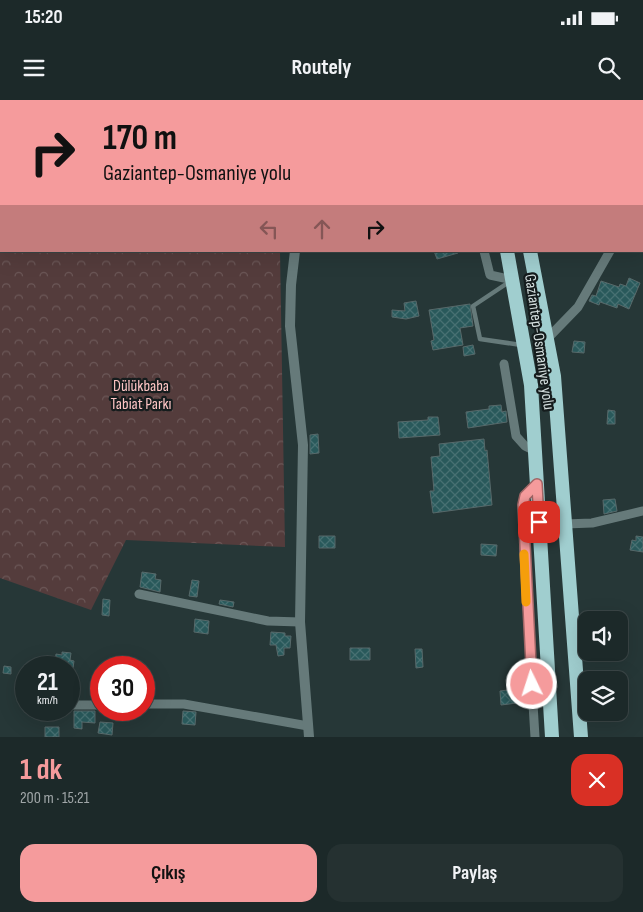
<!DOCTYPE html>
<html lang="tr">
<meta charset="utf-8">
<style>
body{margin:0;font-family:"Sofia Sans Condensed",sans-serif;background:#253131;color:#f1f3f6;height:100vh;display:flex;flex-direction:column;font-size:19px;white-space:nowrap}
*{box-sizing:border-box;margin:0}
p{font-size:16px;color:#a0a6a8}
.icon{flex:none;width:28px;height:28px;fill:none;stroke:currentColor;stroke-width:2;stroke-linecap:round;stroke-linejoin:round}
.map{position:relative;height:637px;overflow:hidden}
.details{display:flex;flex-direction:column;background:#1c2929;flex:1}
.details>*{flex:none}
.top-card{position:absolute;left:0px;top:0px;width:644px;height:152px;box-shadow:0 5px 20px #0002,0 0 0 1px #3a4546;background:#f59b9c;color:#111;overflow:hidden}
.fabs{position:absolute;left:578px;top:511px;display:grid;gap:10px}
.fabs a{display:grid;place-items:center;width:50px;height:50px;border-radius:10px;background:#1c2929;box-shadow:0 5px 20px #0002,0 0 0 1px #3a4546;font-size:25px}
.speed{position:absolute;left:15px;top:556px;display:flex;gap:10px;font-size:25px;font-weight:700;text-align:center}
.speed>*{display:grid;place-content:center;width:65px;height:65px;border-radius:50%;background:#1c2929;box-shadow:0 5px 20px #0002,0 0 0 1px #3a4546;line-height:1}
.speed small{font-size:12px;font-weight:400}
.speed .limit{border:8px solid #d22;background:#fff;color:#111}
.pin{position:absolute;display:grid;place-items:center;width:42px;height:42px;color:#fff;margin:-21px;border-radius:10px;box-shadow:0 2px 8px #0006}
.me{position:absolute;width:55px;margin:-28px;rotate:356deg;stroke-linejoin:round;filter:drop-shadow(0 0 4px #0008)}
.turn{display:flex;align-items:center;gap:18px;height:105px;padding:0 20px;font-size:22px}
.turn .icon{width:65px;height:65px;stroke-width:2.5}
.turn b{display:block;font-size:35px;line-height:42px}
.lanes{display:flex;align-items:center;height:48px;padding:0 20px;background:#0003;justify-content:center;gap:25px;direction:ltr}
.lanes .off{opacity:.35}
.round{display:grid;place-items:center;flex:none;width:52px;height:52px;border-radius:15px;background:#253131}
.headline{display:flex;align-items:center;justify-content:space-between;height:85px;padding:0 20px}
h1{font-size:30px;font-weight:700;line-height:38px;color:#f59b9c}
.cta{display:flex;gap:10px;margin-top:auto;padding:10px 20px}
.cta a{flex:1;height:58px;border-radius:15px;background:#f59b9c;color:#111;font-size:20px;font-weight:700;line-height:58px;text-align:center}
.cta a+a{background:#253131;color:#f1f3f6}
.status{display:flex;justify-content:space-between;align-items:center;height:35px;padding:0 25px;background:#1c2929;direction:ltr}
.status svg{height:14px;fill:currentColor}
header{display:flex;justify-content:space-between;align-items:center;height:65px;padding:0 20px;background:#1c2929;font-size:22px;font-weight:700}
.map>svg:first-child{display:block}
.park{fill:url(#park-crowns)}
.building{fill:url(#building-cross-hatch);stroke:#57696a}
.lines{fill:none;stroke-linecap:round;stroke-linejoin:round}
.service{stroke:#667a7a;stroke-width:4.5}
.minor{stroke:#667a7a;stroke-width:9}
.tertiary{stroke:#667a7a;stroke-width:10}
.trunk{stroke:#a0cecf;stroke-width:14}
.route-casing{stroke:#9f6565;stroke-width:12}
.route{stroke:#f59b9c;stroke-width:9}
.slow{stroke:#f59e0b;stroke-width:9}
.labels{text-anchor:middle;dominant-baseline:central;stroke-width:4.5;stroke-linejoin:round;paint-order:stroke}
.street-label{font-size:16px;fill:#d3dddd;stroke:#151c1d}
.park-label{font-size:16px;fill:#fec5c4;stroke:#151c1d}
</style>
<div class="status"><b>15:20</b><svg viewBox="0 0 49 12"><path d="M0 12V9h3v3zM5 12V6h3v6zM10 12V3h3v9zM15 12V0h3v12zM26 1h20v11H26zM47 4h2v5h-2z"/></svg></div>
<header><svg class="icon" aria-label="menu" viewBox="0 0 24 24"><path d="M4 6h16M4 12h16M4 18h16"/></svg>Routely<svg class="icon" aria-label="search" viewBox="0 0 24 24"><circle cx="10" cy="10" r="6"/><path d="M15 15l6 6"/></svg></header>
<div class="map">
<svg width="643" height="637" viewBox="0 0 643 637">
<defs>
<pattern id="park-crowns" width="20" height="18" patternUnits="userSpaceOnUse" patternTransform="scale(1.25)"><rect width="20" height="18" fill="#543c3c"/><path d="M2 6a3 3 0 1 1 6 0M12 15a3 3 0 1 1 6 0" fill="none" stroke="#6c5858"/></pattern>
<pattern id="building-cross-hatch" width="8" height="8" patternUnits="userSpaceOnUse" patternTransform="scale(1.25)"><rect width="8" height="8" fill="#29595b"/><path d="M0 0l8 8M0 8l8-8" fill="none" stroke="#477072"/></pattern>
</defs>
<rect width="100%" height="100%" fill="#263737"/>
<path class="park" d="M 0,0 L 257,0 L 1,1 L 1,151 L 280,151 L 285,447 L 126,440 L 91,510 L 0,478 Z"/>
<path class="building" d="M 434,151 L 458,151 L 458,153 L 437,159 Z
M 629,178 L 640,183 L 629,209 L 618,204 L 617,208 L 600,202 L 599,205 L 589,201 L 592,195 L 596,196 L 601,181 L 619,187 L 620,184 L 626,186 Z
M 416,201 L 419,216 L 406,219 L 392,217 L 392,210 L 405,211 L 404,203 Z
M 470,204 L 473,226 L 460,228 L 463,245 L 433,250 L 431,241 L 434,240 L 429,210 Z
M 574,241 L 585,242 L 584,253 L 572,252 Z
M 473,245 L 475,254 L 464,256 L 463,247 Z
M 501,305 L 502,312 L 506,311 L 507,322 L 468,328 L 466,312 L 489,309 L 489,306 Z
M 608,310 L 615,311 L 615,324 L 607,324 Z
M 428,317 L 438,317 L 440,335 L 399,338 L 398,322 L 428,320 Z
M 318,334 L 319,353 L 310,354 L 310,335 Z
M 484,339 L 485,351 L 487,350 L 492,405 L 433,413 L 430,391 L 434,391 L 431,357 L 440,356 L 439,344 Z
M 615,399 L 617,411 L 604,414 L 603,400 Z
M 319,436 L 335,436 L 335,448 L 319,448 Z
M 636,436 L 643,437 L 643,452 L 630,450 L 632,440 L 636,441 Z
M 481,444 L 497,445 L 496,456 L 481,455 Z
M 142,472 L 156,474 L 155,479 L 161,480 L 160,492 L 140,487 Z
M 192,480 L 199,481 L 197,497 L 189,496 Z
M 103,499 L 110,500 L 109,516 L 102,515 Z
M 220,500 L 234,502 L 233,507 L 219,504 Z
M 195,519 L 209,521 L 208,534 L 194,532 Z
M 271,532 L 285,533 L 285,536 L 291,536 L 290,548 L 284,548 L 284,555 L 278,556 L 276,545 L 270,545 Z
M 350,548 L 370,548 L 370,560 L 350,560 Z
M 415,549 L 422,549 L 423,567 L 416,568 Z
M 62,552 L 71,553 L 70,560 L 74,561 L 73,568 L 59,568 L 55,564 L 56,554 L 62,555 Z
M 4,566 L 11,567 L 11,574 L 3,573 Z
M 515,589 L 517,603 L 501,605 L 500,591 Z
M 74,611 L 95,611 L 95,623 L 82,622 L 82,629 L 74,628 Z
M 183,611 L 196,612 L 195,625 L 182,624 Z
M 100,622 L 113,623 L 112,635 L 98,633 Z
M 45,627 L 59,627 L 59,637 L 45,637 Z"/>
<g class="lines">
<path class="service" d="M 509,182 L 473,206 L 480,239 L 521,245"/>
<path class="minor" d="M 448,0 L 448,1
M 642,110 L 643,110
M 484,151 L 490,175 L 513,180
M 547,239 L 578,207 L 610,151
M 504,264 L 516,336 L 525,346 L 535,351
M 565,424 L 592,423 L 643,411
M 139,494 L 268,521 L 300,522
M 144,604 L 184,604 L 308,626
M 72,605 L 101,605
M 535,637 L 524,455 L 523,405 L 525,396 L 537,385"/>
<path class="tertiary" d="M 282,0 L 282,1
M 295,151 L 291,185 L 290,226 L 303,345 L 300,522 L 309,637"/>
<path class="trunk" d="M 473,0 L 474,1
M 492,0 L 492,1
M 507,151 L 531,285 L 552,637
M 530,151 L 554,276 L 581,637"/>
</g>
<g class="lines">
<defs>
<path id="route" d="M 532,584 L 523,405 L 525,396 L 537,384 L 539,422"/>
</defs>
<use href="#route" class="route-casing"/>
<use href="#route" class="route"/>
<path class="slow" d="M 524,454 L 526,502"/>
</g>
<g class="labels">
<g class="street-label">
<text transform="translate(539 242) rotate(82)">Gaziantep-Osmaniye yolu</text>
</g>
<g class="park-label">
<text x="141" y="286">Dülükbaba<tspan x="141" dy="18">Tabiat Parkı</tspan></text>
</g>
</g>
</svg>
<div class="fabs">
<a><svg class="icon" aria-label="sound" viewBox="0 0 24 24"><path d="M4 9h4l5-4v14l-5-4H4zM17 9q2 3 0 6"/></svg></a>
<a><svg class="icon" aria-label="layers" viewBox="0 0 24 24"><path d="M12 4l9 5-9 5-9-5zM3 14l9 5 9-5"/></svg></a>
</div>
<div class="speed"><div>21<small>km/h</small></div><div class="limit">30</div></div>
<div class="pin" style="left:539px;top:422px;background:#d93025"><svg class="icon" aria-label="arrive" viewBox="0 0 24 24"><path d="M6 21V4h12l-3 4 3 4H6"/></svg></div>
<svg class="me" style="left:532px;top:584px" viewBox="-20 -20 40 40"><circle r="17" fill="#f59b9c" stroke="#fff" stroke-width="3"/><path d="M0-11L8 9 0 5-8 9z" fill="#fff"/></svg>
<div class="top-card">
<div class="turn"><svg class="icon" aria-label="right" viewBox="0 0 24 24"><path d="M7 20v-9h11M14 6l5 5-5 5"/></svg><div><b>170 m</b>Gaziantep-Osmaniye yolu</div></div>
<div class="lanes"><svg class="icon off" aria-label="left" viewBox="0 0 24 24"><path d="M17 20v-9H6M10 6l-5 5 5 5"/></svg><svg class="icon off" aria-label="ahead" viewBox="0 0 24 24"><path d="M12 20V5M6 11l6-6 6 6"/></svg><svg class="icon" aria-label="right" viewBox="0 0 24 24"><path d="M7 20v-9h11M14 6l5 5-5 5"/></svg></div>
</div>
</div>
<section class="details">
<div class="headline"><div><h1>1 dk</h1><p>200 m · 15:21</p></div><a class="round" style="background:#d93025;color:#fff"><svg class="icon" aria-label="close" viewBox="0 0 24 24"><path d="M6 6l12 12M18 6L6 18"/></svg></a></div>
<div class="cta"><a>Çıkış</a><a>Paylaş</a></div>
</section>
